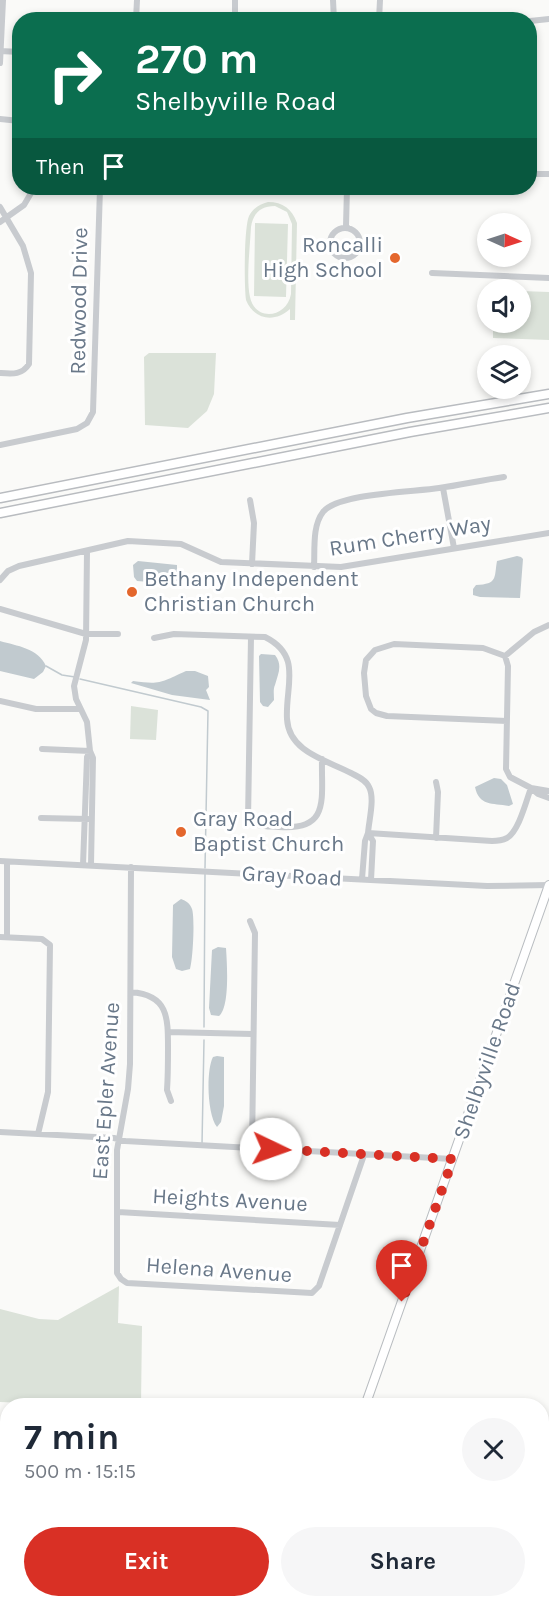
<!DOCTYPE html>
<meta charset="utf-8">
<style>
body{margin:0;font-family:Karla,sans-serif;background:#f6f6f7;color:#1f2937;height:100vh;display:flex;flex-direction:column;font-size:22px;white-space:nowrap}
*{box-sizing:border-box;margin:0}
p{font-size:20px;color:#747a83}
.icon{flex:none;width:33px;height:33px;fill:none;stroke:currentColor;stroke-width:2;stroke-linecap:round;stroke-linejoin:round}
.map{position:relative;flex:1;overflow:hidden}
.details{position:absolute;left:0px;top:1398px;width:549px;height:210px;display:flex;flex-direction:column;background:#fff;border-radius:24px 24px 0 0;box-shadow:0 3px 9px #0003}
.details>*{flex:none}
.hud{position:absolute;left:12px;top:12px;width:525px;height:183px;border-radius:24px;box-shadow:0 3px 9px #0003;background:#0b6e4f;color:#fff;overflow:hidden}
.needle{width:39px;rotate:93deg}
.controls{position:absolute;left:477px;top:213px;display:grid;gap:12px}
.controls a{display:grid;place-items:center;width:54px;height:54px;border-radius:50%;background:#fff;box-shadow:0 3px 9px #0003;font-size:30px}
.pin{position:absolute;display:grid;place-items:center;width:51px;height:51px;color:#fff;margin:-62px -26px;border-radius:50% 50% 50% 0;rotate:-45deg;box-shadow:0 0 6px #0007}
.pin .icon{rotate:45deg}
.me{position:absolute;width:66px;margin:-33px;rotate:93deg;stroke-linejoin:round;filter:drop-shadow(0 0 4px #0008)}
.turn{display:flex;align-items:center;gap:21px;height:126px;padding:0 24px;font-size:27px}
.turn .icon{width:78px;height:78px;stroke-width:2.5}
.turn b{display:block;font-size:42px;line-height:51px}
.then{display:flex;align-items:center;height:57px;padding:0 24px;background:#0003;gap:12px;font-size:22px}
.round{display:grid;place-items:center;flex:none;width:63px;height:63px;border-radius:32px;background:#f6f6f7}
.overview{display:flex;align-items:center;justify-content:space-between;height:102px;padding:0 24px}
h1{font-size:36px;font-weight:700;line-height:45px}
.action{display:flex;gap:12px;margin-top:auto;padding:12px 24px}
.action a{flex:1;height:69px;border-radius:36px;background:#d93025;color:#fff;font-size:24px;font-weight:700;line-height:69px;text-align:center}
.action a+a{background:#f6f6f7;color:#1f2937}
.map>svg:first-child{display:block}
.green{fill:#dbe2d9;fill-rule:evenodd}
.water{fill:#c1cacf}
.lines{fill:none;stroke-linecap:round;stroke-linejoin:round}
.stream{stroke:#c1cacf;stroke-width:1.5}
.major-casing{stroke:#b9bdc1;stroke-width:10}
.highway-casing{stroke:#b9bcc0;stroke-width:11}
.minor{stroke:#c8cbcf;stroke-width:6}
.major{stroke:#fff;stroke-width:8}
.highway{stroke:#fff;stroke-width:8}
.route{stroke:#d93025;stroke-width:10;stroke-dasharray:0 18}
.poi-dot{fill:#e4672d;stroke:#fff;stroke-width:2}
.labels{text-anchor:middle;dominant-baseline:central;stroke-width:6;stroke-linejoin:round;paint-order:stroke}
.poi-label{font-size:22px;fill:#697889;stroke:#fff;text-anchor:start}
.street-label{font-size:22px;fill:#697889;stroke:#fff}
</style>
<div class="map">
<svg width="549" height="1608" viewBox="0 0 549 1608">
<rect width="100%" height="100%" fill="#fafaf8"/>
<path class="green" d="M 268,202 C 283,202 292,209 297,223 L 295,320 L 290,320 L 290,309 C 275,323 254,320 246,300 C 244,286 244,227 249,216 C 253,208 260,204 268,202 ZM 275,206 L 287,212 L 292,224 L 291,294 C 287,318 255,322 250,297 C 246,279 250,247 251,227 C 253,213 261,206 275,206 Z
M 255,223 L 288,224 L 286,297 L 254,296 Z
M 521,291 L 549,292 L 549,340 L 493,338 L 493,323 L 520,322 Z
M 149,353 L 216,353 L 214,394 L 207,411 L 188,428 L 145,425 L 144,357 Z
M 131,706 L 158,710 L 156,740 L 130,739 Z
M 119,1286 L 118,1323 L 142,1326 L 141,1405 L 80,1405 L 0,1402 L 0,1309 L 39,1319 L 58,1320 Z"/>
<path class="water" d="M 517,556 L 521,557 L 523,559 L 520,598 L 480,597 L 473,595 L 473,589 L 476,585 C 498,584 494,578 497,561 Z
M 138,561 L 177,565 L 177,583 L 175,584 L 137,581 L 134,577 L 133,565 Z
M 0,641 C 17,646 38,648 46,666 L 43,672 L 34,679 L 0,671 Z
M 261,654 L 275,655 C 283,665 278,674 275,685 C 273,689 274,695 274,700 L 268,707 L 263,706 L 260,702 L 259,656 Z
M 186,671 L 195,671 L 208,676 L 209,687 L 206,690 L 210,700 L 172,695 L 131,683 L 133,681 C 162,685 161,682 186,671 Z
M 494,778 L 501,779 L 507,785 L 513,804 L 509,806 C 492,803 479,806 475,787 Z
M 181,899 C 186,901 190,903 192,909 C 195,918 193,959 190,969 L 182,971 L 176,969 L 172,957 L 173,905 Z
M 218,947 L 226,948 C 227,963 230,1007 219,1016 L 211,1015 L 209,1008 L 212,950 Z
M 217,1056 L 224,1057 L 224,1106 L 221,1122 L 217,1127 C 207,1115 206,1070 213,1057 Z"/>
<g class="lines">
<path class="stream" d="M 46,666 L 62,675 L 75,677
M 80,679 L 201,707 L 208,711 L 205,868
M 204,1027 L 205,873
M 202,1144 L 204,1040"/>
<defs>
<path id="major" d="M 365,1406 L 549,885
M 195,1608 L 203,1600"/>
<path id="highway" d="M 0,498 L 407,418 L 549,394
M 0,513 L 410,432 L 549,408"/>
</defs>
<use href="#major" class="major-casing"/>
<use href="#highway" class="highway-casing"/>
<path class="minor" d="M 333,0 L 334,20
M 136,20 L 137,0
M 235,20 L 235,0
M 379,20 L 380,0
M 530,21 L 549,19
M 0,51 L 20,52
M 0,63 L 3,0
M 0,119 L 20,121
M 530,174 L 549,174
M 347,188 L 346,226 L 348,228
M 0,207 L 23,246 L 31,273 L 29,364 C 22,375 13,374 0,373
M 0,222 L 24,205 L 34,188
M330 243a15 15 0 1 1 30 0a15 15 0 1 1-30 0Z
M 432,273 L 549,278
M 0,445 L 77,429 L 87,423 L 93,412 L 100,188
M 443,488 L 454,548
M 250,500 L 254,523 L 252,564
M 314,567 C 315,550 312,526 323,512 C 338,493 414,492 439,488 C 461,485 482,480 504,477
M 0,580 L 8,571 L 19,566 L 128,541 L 181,544 L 221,562 L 341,567 L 549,533
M 0,609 L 86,634 L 118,634
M 251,637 L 248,820 C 257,827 267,826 279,827 C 331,831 321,798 322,759
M 154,638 L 174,634 L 265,637 C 303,656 285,686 287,719 C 289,752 326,760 351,773 C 357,776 366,780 369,787 C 375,798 369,820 368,833 L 492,841 C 497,841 503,840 507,838 C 519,831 526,801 531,788 L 510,777 L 506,769 L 508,666 L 505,656
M 505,656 L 483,648 L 394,644 L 375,650 L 366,660 L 364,673 L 366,696 L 371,709 L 376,713 L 387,716 L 507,721
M 505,656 L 534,632 L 549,625
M 0,701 L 36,709 L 80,709
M 42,749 L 90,751 L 87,722 L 76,699 L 74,686 L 86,640 L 87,551
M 549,791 L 531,788 L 538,794 L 549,798
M 41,818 L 88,819
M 436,838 L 438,792 L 436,782
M 0,861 L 487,886 L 549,885
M 83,865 L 87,757 L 90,751 L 93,758 L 91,865
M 131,867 L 130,1064 L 128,1089 L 117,1150 L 117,1273 L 121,1279 L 127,1283 L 312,1293 L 319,1286 L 364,1155
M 362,879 L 365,841 L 368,833 L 373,841 L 371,880
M 250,921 L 255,933 L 252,1148
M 0,937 L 42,939 L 50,945 L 48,1092 L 38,1134
M 7,937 L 7,862
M 131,992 C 168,995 168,1017 168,1048 C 168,1062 168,1076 167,1090 L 171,1101
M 168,1032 L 252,1034
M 0,1132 L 114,1138 L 125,1141 L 452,1159
M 118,1212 L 340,1225
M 0,1434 L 8,1434
M 0,1498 L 8,1499
M 463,1600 L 549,1605"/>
<use href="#major" class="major"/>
<use href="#highway" class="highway"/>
</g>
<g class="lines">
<path class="route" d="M 271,1149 L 453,1159 L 402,1302"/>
</g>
<g class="poi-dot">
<circle cx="395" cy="258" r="6"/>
<circle cx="132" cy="592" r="6"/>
<circle cx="181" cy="832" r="6"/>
</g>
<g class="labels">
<g class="poi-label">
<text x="383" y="245" text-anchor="end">Roncalli<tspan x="383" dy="25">High School</tspan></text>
<text x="144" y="579">Bethany Independent<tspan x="144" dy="25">Christian Church</tspan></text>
<text x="193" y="819">Gray Road<tspan x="193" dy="25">Baptist Church</tspan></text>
</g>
<g class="street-label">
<text transform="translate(79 301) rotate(-89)">Redwood Drive</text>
<text transform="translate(410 536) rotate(-9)">Rum Cherry Way</text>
<text transform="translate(292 876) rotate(3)">Gray Road</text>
<text transform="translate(487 1061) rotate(-71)">Shelbyville Road</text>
<text transform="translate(106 1091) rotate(-86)">East Epler Avenue</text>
<text transform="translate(230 1200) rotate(3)">Heights Avenue</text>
<text transform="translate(219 1270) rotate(4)">Helena Avenue</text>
</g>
</g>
</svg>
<div class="controls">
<a><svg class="needle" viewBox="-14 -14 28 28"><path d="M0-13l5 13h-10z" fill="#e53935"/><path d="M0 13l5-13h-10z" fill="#747a83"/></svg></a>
<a><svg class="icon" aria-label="sound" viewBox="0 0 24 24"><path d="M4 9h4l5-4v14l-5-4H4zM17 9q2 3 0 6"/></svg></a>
<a><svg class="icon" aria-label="layers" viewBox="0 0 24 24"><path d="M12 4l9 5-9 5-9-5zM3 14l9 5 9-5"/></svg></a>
</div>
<div class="pin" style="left:402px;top:1302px;background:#d93025"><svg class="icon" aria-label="arrive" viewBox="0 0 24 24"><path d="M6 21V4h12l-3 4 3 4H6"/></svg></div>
<svg class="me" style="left:271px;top:1149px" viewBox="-20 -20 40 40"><circle r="19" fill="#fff"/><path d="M0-13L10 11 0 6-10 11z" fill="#d93025"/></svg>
<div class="hud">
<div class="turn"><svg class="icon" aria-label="right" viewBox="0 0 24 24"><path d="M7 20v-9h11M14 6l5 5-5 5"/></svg><div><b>270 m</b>Shelbyville Road</div></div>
<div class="then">Then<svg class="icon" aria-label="arrive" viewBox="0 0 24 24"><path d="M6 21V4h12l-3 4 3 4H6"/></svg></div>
</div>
<section class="details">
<div class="overview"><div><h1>7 min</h1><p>500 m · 15:15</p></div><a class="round"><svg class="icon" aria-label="close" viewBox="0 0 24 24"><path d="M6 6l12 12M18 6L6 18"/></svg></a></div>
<div class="action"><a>Exit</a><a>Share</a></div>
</section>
</div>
